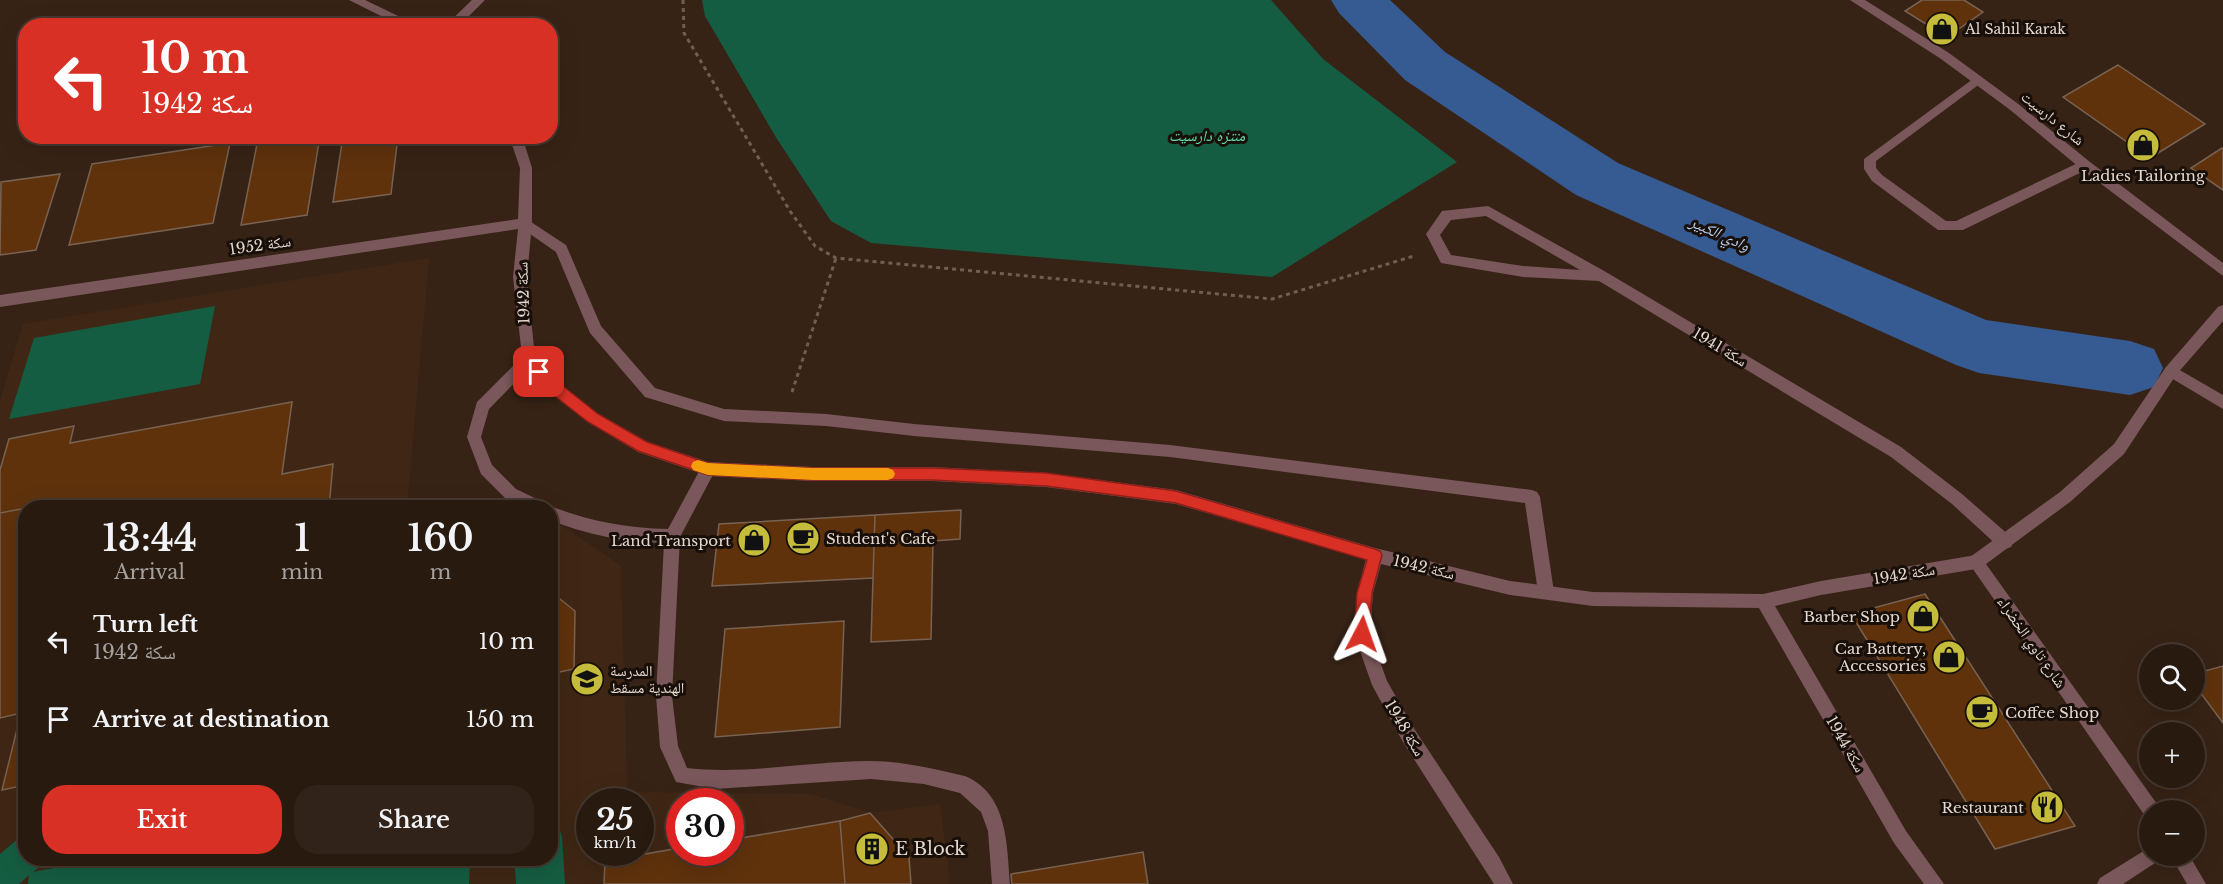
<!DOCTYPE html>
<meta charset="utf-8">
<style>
body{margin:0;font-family:"Libre Baskerville","Noto Naskh Arabic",serif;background:#312319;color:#f1f3f6;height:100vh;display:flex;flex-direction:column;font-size:22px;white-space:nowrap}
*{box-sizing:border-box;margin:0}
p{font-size:20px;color:#a5a19f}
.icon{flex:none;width:33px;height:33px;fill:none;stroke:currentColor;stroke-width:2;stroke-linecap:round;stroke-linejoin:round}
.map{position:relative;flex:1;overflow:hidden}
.drawer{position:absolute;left:18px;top:500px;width:540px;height:366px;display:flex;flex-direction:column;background:#291a10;border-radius:24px;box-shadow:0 6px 24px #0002,0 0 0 2px #453830}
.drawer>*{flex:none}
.hud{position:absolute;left:18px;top:18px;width:540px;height:126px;border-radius:24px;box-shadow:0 6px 24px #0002,0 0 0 2px #453830;background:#d93025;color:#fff;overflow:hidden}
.controls{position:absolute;left:2139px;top:644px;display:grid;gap:12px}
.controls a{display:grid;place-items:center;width:66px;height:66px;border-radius:50%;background:#291a10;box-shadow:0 6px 24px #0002,0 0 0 2px #453830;font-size:30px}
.speed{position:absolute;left:576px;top:788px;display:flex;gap:12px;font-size:30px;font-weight:700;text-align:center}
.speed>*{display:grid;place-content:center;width:78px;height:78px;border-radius:50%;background:#291a10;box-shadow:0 6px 24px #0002,0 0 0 2px #453830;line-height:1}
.speed small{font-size:15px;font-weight:400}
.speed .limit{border:9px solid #d22;background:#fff;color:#111}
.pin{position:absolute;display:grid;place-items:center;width:51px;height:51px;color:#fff;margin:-26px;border-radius:12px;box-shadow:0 3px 9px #0006}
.me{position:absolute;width:66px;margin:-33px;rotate:4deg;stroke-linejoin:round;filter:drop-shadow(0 0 4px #0008)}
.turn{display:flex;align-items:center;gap:21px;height:126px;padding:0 24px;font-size:27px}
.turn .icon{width:78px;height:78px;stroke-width:2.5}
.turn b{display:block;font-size:42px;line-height:51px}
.eta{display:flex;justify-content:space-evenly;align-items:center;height:102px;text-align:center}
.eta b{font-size:36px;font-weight:600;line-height:42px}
.cta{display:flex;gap:12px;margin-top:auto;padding:12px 24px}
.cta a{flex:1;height:69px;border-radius:24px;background:#d93025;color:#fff;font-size:24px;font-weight:600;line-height:69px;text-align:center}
.cta a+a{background:#312319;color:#f1f3f6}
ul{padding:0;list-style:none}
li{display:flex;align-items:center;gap:18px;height:78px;padding:0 24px}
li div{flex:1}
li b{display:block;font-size:22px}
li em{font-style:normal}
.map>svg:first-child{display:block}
.built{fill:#402715;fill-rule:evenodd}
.green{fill:#155d42}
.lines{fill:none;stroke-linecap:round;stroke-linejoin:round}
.river{fill:#365a92;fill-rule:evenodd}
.building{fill:#5f320c;stroke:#786252;stroke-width:1.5}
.path{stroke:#705e53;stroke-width:3;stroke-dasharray:4 4;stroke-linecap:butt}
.service{fill:#79575a;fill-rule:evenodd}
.minor{fill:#79575a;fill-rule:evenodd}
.tertiary{fill:#79575a;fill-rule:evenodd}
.route{fill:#d93025;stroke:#8d1f18;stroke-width:1.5}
.slow{fill:#f59e0b}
.labels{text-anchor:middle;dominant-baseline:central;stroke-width:6;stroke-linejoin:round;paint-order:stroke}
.far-poi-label{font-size:14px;fill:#e4d7ce;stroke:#180f09;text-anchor:start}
.street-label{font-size:15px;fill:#e4d7ce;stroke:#180f09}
.park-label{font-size:15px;font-style:italic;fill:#66deac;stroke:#180f09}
.poi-label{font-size:15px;fill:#e4d7ce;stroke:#180f09;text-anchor:end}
.water-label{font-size:16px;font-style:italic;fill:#b9cef0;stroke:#180f09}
.near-poi-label{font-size:18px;fill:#e4d7ce;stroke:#180f09;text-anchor:start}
</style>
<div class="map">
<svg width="2223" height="884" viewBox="0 0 2223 884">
<rect width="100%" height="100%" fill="#372316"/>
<path class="built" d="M 429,258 L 407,507 L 26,507 L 26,858 L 550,858 L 550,522 L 555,521 L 621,566 L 627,792 L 811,794 L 870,813 L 940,804 L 950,884 L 0,884 L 0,400 L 23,324 ZM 590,801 L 640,801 L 640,852 L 590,852 ZM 680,801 L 730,801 L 730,852 L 680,852 Z"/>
<path class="green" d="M 702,0 L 1271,0 L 1323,59 L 1457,162 L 1272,277 L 871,243 L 831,221 L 777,139 L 705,16 Z
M 215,306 L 200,384 L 9,419 L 34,338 Z
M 551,802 L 562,837 L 565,884 L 516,884 L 514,858 L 550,858 Z
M 25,833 L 26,858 L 51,858 L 33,872 L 106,858 L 470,858 L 469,884 L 28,884 L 29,875 L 19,884 L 0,884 L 0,854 Z"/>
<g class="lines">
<path class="river" d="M 1331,0 L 1390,0 L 1445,52 L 1618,163 L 1986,320 L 2130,341 L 2154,349 L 2163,368 L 2154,387 L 2130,395 L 1979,373 L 1956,365 L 1576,195 L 1405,80 L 1339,13 Z"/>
</g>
<path class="building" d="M 1922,0 L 1964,0 L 1983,12 L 1947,37 L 1905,11 Z
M 2118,65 L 2205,124 L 2150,158 L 2063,97 Z
M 308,136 L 320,136 L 307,215 L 241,225 L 257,144 Z
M 343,136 L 398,136 L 391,194 L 333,202 Z
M 230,143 L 213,223 L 69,245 L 92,164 Z
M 2222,148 L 2223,149 L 2223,190 L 2191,168 Z
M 60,174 L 36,250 L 0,255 L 1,182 Z
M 292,402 L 282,474 L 333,464 L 329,507 L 47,507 L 48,504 L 0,513 L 0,470 L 9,439 L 74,426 L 70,443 Z
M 26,508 L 26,785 L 2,790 L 21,713 L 0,718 L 0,513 Z
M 961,510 L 960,539 L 933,541 L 931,639 L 871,642 L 875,515 Z
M 875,515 L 873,578 L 712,586 L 719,524 Z
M 550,591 L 575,611 L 574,669 L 550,674 Z
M 1925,594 L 2075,826 L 1995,849 L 1851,614 Z
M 844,621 L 840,727 L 715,737 L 725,629 Z
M 2223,666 L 2223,723 L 2194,684 L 2194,674 Z
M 870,813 L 909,857 L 911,884 L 845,884 L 840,821 Z
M 840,821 L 845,884 L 604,884 L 605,861 L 680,848 L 680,852 L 730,852 L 730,840 Z
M 1143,852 L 1148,884 L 1012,884 L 1011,874 Z"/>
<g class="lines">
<path class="path" d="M 683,0 L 684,33 L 790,211 L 815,246 L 836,258 L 1272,299 L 1414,256
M 792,392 L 836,258"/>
<path class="service" d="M 1977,76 L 1981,77 L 1983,80 L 1981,83 L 1876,161 L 1876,168 L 1882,175 L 1946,221 L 1956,221 L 2080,162 L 2090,162 L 2091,165 L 2090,168 L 1963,230 L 1938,230 L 1872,181 L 1864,169 L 1864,159 Z
M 525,218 L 566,245 L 601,326 L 655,388 L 724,409 L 826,414 L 914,424 L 1170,445 L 1532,490 L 1537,492 L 1540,497 L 1554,592 L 1552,597 L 1546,599 L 1540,597 L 1538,592 L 1525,503 L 1170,457 L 914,436 L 826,426 L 724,421 L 645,397 L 590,333 L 556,252 L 520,227 L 518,223 L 520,219 Z
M 528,354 L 533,356 L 535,360 L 533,364 L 489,409 L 481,437 L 492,465 L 516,489 L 543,502 L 546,507 L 523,507 L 506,499 L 481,474 L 467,437 L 477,402 L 523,356 Z
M 708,462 L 713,464 L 716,469 L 680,537 L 672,696 L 678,746 L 687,768 C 748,775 809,761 870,761 C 902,761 934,769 965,776 C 1008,794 1007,845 1010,884 L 992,884 L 988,831 L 981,812 L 960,793 L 924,784 L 871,779 L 715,789 L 676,782 L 660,747 L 656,696 L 664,543 C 624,542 587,535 550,520 L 550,507 L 548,507 L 550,506 C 589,521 626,528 668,529 L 703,464 Z"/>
<path class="minor" d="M 349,0 L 365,0 L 419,26 L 401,26 Z
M 472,0 L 485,0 L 459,26 L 445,26 Z
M 509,136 L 522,136 L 532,168 L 532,223 L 527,277 L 535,358 L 556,381 L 598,414 L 648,442 L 708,462 L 813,467 L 932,467 L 1046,473 L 1176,490 L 1375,548 L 1510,581 L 1593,592 L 1763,594 L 1821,581 L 1976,555 L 1982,557 L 1984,562 L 1982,567 L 1976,569 L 1821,595 L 1775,606 L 1906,831 L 1944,884 L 1924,884 L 1894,843 L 1759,608 L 1593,606 L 1510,595 L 1381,564 L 1373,593 L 1370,634 L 1387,681 L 1415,730 L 1499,857 L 1513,884 L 1494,884 L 1403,742 L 1372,685 L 1354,634 L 1357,593 L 1366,559 L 1176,504 L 1046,487 L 932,481 L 813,481 L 708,476 L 638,452 L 588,422 L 546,389 L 523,364 L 513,277 L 518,229 L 0,307 L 0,295 L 518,219 L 520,168 Z
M 1488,206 L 1606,272 L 1901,447 L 1962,494 L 2011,537 L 2013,542 L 2011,547 L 2005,549 L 1999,547 L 1952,504 L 1891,457 L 1599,281 L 1523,277 L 1441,263 L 1426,234 L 1442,211 ZM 1486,216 L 1580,270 L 1523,266 L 1451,255 L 1440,235 L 1451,220 Z
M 2171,365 L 2223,395 L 2223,409 L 2166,375 L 2164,371 L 2166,367 Z
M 2150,847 L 2150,855 L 2161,855 L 2158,861 L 2123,884 L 2097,884 L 2100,878 Z"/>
<path class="tertiary" d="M 1850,0 L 1865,0 L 1949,53 L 2017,103 L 2090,162 L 2223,263 L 2223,276 L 2080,168 L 2009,109 L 1941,59 Z
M 2223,305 L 2223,321 L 2176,375 L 2124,454 L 2070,502 L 1986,564 L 2157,804 L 2160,810 L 2150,810 L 2150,818 L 2145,816 L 1968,562 L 1970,557 L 2060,492 L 2114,444 L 2166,367 L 2218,307 Z
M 2170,855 L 2189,855 L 2206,884 L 2187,884 Z"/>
</g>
<path class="route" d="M 539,367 L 598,414 L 631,433 L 647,442 L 708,463 L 813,468 L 932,468 L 1046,473 L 1176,491 L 1375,549 L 1380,551 L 1382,555 L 1372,593 L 1369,634 L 1367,639 L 1362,641 L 1356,639 L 1354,634 L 1357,593 L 1367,560 L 1176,503 L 1046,486 L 932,480 L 813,480 L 708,475 L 638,451 L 588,422 L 546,389 L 533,372 L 535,368 Z"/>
<path class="slow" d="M 698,460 L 708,463 L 813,468 L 888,468 L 893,470 L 895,474 L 893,478 L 888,480 L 813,480 L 708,475 L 693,470 L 691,466 L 693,462 Z"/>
<defs>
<symbol id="shop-disc" viewBox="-11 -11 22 22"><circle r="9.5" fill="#c6bc3c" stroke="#180f09"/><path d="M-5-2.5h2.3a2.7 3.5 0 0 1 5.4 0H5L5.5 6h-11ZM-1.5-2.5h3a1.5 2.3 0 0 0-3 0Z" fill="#111"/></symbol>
<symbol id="cafe-disc" viewBox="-11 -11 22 22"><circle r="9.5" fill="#c6bc3c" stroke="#180f09"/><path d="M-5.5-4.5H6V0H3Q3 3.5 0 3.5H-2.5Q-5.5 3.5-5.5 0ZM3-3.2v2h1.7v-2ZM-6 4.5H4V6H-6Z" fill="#111"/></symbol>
<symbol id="school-disc" viewBox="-11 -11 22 22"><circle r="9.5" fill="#c6bc3c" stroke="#180f09"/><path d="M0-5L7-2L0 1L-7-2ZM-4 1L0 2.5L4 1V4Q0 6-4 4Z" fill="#111"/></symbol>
<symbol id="restaurant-disc" viewBox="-11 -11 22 22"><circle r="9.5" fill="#c6bc3c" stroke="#180f09"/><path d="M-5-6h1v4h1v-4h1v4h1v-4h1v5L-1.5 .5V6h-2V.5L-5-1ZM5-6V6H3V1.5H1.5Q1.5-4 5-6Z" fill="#111"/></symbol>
<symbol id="building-disc" viewBox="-11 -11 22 22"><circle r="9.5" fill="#c6bc3c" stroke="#180f09"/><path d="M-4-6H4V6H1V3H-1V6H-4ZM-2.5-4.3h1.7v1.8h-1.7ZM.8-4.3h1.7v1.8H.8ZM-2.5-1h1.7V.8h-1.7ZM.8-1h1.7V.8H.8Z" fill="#111"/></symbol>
</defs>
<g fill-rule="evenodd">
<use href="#shop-disc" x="1923" y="10" width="38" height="38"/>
<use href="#shop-disc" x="2124" y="126" width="38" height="38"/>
<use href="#cafe-disc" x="784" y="519" width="38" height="38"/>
<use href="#shop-disc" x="735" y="521" width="38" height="38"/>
<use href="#shop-disc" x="1904" y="597" width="38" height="38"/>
<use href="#shop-disc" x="1930" y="638" width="38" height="38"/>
<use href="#school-disc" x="568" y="660" width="38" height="38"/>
<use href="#cafe-disc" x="1963" y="693" width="38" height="38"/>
<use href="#restaurant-disc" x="2028" y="788" width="38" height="38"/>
<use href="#building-disc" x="853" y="830" width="38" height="38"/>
</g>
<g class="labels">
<g class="far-poi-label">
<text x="1965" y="29">Al Sahil Karak</text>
</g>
<g class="street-label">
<text transform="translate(2053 118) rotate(39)">شارع دارسيت</text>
<text transform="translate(260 245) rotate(-8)">سكة 1952</text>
<text transform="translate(523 293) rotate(-92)">سكة 1942</text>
<text transform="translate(1720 347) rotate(31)">سكة 1941</text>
<text transform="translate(1424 567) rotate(13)">سكة 1942</text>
<text transform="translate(1904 574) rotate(-9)">سكة 1942</text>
<text transform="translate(2032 642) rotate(55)">شارع تاوي الخضراء</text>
<text transform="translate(1405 728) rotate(59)">سكة 1948</text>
<text transform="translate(1846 744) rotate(60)">سكة 1944</text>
</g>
<g class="park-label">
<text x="1207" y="135">منتزه دارسيت</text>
</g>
<g class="poi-label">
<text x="2143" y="175" text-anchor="middle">Ladies Tailoring</text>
<text x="826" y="538" text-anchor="start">Student's Cafe</text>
<text x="731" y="540">Land Transport</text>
<text x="1900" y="616">Barber Shop</text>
<text x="1926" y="648">Car Battery,<tspan x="1926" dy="17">Accessories</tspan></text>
<text x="610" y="670" text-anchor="start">المدرسة<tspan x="610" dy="17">الهندية مسقط</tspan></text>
<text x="2005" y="712" text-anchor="start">Coffee Shop</text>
<text x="2024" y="807">Restaurant</text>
</g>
<g class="water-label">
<text transform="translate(1720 233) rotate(24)">وادي الكبير</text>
</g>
<g class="near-poi-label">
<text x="895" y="849">E Block</text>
</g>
</g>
</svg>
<div class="controls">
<a><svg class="icon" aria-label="search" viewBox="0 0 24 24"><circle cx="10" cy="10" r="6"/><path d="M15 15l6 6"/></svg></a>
<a>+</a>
<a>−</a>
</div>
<div class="speed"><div>25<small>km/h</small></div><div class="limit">30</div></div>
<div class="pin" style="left:539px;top:372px;background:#d93025"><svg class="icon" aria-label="arrive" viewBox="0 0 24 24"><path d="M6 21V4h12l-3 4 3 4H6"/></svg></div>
<svg class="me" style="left:1362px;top:634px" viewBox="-20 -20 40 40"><path d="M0-17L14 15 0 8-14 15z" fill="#d93025" stroke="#fff" stroke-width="4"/></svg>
<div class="hud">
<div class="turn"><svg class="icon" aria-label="left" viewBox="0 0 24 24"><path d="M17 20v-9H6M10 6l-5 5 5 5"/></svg><div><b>10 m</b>سكة 1942</div></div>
</div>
<section class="drawer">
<div class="eta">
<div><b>13:44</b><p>Arrival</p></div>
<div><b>1</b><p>min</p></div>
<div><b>160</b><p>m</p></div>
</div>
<ul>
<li><svg class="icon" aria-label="left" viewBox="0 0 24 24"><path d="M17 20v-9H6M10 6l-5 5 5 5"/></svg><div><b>Turn left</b><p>سكة 1942</p></div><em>10 m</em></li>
<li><svg class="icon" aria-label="arrive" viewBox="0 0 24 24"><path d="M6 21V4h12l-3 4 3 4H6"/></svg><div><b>Arrive at destination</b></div><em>150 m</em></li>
</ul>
<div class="cta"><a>Exit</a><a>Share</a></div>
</section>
</div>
